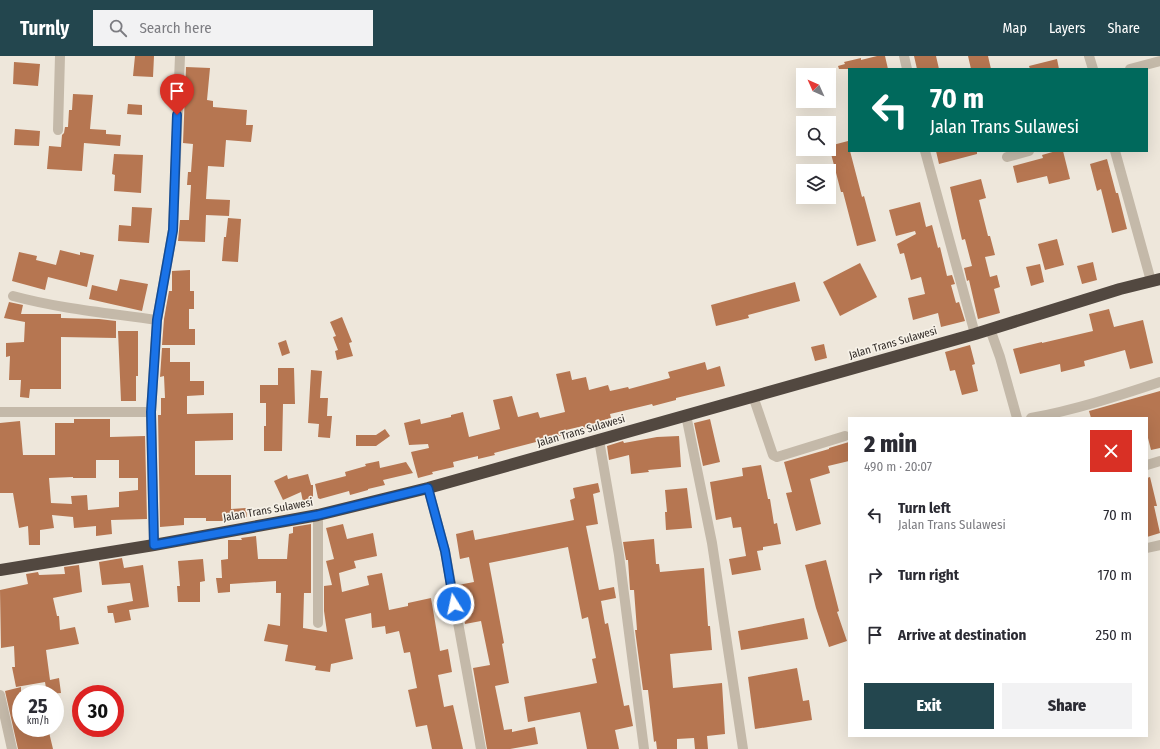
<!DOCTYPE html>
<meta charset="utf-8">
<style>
body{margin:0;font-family:"Fira Sans Condensed",sans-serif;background:#f2f2f3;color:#2b2b33;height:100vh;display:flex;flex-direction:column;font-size:15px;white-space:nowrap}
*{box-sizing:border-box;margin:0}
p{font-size:13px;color:#7c7c81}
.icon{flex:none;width:22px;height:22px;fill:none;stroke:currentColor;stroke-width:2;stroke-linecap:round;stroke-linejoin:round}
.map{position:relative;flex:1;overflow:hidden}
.details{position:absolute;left:848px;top:361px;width:300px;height:320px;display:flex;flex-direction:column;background:#fff;border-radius:0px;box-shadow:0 4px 16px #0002}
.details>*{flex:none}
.banner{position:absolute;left:848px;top:12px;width:300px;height:84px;border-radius:0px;box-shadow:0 4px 16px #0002;background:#00695c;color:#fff;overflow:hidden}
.needle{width:26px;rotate:315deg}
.controls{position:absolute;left:796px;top:12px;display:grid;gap:8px}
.controls a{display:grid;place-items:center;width:40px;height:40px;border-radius:0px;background:#fff;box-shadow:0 4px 16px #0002;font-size:20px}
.speed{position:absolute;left:12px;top:629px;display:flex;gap:8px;font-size:20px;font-weight:700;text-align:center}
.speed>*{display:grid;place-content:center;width:52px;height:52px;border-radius:50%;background:#fff;box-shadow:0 4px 16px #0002;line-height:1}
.speed small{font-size:10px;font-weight:400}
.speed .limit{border:6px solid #d22;background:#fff;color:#111}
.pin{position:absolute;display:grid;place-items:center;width:34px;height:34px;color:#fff;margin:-41px -17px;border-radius:50% 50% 50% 0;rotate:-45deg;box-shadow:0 0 4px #0007}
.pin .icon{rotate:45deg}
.me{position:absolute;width:44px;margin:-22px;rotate:350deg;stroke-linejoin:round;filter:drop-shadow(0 0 3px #0008)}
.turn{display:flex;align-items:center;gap:14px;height:84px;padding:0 16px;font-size:18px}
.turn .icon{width:52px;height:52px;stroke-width:2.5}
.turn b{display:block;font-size:28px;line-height:34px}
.round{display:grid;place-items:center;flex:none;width:42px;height:42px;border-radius:0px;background:#f2f2f3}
.summary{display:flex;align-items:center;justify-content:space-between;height:68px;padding:0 16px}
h1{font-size:24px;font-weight:800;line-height:30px}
.button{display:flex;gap:8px;margin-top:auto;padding:8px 16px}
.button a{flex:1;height:46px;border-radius:0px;background:#23464e;color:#fff;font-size:16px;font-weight:800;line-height:46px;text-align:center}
.button a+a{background:#f2f2f3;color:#2b2b33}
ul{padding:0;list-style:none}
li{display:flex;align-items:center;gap:12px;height:60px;padding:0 16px}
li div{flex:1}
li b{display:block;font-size:15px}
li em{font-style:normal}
header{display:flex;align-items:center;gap:24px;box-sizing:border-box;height:56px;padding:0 20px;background:#23464e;color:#fff}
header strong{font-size:19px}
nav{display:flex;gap:22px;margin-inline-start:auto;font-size:14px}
.search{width:280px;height:36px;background:#f2f2f3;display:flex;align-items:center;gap:10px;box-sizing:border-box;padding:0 14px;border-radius:0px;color:#7c7c81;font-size:15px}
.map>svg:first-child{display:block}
.building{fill:#b67651;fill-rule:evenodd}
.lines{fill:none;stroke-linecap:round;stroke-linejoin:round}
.minor{stroke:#c4b9a9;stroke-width:10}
.highway{stroke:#524840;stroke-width:12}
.route-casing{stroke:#114b97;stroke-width:10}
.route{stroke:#1a73e8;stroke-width:7}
.labels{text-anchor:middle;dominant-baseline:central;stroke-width:3.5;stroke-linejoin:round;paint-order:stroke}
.street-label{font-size:11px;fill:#322c28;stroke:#f6f1e7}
</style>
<header>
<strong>Turnly</strong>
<div class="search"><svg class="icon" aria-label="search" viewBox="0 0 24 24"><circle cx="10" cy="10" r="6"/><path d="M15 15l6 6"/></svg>Search here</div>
<nav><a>Map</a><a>Layers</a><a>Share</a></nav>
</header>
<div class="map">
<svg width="1160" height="693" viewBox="0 0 1160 693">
<rect width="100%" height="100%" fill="#eee7db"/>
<path class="building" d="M 135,0 L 154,0 L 153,21 L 133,20 Z
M 877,0 L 885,0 L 888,13 L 839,13 L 838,10 L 845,8 L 844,6 L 861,2 L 861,4 Z
M 914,0 L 936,0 L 939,13 L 917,13 Z
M 968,0 L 988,0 L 991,13 L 971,13 Z
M 1057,3 L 1059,13 L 1030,13 L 1029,10 Z
M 14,6 L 40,8 L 38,30 L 13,28 Z
M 186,11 L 210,12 L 207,44 L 213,45 L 213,51 L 247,54 L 246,69 L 253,69 L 251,86 L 226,84 L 224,111 L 208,110 L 206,143 L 230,144 L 229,160 L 206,159 L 205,186 L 178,185 L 180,164 L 189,164 L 191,129 L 187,129 L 188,116 L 191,116 L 193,88 L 183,87 Z
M 73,38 L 93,39 L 90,73 L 106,74 L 106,78 L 121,79 L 120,90 L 84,87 L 82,115 L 47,113 L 49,90 L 61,91 L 62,79 L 64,77 L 65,71 L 68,71 L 69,54 L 72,54 Z
M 128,48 L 142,49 L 142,59 L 127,58 Z
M 15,73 L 40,75 L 39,90 L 14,89 Z
M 848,85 L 849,95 L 850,95 L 862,141 L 864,140 L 876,185 L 857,190 L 843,136 L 841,136 L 829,90 Z
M 936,95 L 977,95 L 977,98 L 939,108 Z
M 1056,95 L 1063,95 L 1070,123 L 1049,128 L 1047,120 L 1017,127 L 1013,110 L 1043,102 L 1042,99 Z
M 114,98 L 143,99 L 141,137 L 114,135 L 115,119 L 112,118 Z
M 1107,103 L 1116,137 L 1118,137 L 1127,173 L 1112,177 L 1101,133 L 1097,135 L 1090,108 Z
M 981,123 L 986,142 L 979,144 L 988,180 L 990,180 L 995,199 L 985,201 L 990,221 L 997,219 L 1000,231 L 994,233 L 1000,257 L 978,263 L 969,224 L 967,225 L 964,212 L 972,210 L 965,183 L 962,184 L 950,131 Z
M 920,146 L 926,171 L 932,169 L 938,192 L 940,191 L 947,220 L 952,219 L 955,228 L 951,229 L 956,247 L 959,246 L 965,265 L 941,271 L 938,257 L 913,264 L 908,242 L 925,238 L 921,221 L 911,224 L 904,197 L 900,198 L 897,188 L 916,178 L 915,175 L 896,180 L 889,154 Z
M 132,151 L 152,152 L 149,187 L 118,185 L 119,169 L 131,170 Z
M 228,162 L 241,163 L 238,206 L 222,205 L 224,181 L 226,181 Z
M 1057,183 L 1064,209 L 1045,214 L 1038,188 Z
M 60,194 L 80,199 L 80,196 L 94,199 L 87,231 L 48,221 L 45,234 L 12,225 L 19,196 L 37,200 L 36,204 L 56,209 Z
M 1093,206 L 1097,224 L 1082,228 L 1077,210 Z
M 860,207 L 877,241 L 840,260 L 823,226 Z
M 1040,208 L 1044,226 L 1031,230 L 1026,211 Z
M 190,214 L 190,235 L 194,235 L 194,253 L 189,253 L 189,273 L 195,273 L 195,289 L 162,289 L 164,263 L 169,235 L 172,235 L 172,215 Z
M 120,223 L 148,228 L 142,255 L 89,243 L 92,229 L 117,235 Z
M 795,226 L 800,245 L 748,259 L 749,262 L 716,270 L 711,249 Z
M 9,246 L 23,249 L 21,258 L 61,258 L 61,262 L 99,263 L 116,265 L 116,282 L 61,281 L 61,333 L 30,333 L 29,342 L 20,341 L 21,324 L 9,324 L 10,300 L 6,301 L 6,287 L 24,286 L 25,266 L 4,262 Z
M 1109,253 L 1114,271 L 1143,264 L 1153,307 L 1130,313 L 1125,294 L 1084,305 L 1085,310 L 1061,316 L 1060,308 L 1020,318 L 1013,293 L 1042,286 L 1042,287 L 1093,275 L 1089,258 Z
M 342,261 L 352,286 L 349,287 L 353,300 L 337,304 L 335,295 L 338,294 L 333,281 L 336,280 L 330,266 Z
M 118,275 L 138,275 L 138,320 L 136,320 L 136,345 L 121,345 Z
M 286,284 L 290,297 L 282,300 L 278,287 Z
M 824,288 L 827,302 L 815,305 L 811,291 Z
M 970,289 L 975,308 L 972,309 L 978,335 L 962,339 L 955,314 L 950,315 L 945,296 Z
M 162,292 L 170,292 L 170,306 L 190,306 L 190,325 L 204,325 L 204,339 L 187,340 L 187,358 L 233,357 L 233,384 L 195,385 L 195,419 L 231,419 L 231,453 L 246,452 L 247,461 L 231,462 L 231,465 L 206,465 L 206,462 L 184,462 L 184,469 L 160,471 L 158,359 L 161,359 L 161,342 L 165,342 L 164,320 L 160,321 Z
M 705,306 L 707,314 L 720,310 L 725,330 L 676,342 L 676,344 L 653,350 L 652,348 L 610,358 L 611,362 L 597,366 L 598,369 L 584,373 L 583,370 L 566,374 L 567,378 L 494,397 L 495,399 L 478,403 L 478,400 L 453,406 L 454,411 L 432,416 L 433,418 L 418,422 L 411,396 L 429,392 L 428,388 L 409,389 L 404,367 L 420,363 L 421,368 L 451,361 L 451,359 L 463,356 L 469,381 L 500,373 L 493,344 L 512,340 L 518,361 L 538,356 L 540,362 L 565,356 L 556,318 L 570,315 L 572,324 L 586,321 L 589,334 L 608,329 L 610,335 L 628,331 L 629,333 L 670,322 L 668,316 Z
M 278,312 L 294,312 L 295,348 L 283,348 L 282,395 L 264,395 L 264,370 L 266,370 L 266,347 L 260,347 L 260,329 L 278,329 Z
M 311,314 L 322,315 L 320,342 L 328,342 L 327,360 L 332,360 L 330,382 L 318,381 L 319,368 L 308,367 Z
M 1160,335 L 1160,392 L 1151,394 L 1147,378 L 1147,362 L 1091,362 L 1089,355 Z
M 74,363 L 110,363 L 110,381 L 145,380 L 147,463 L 111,464 L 112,478 L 96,480 L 96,470 L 74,472 L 73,461 L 52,459 L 54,472 L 40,474 L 40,489 L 29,489 L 28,470 L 19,472 L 13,437 L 0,437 L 0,367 L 20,365 L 23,399 L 55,399 L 55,367 L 74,367 ZM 96,404 L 119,404 L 119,422 L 138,422 L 138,434 L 119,436 L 119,451 L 88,454 L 87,439 L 71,440 L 72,448 L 51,447 L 49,422 L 73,421 L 73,422 L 96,422 Z
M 710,363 L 720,406 L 703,410 L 694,367 Z
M 385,373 L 390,380 L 376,390 L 356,390 L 356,379 L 376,379 Z
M 679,380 L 681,411 L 648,414 L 649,416 L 631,418 L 629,399 L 609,404 L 607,390 L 623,385 L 624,387 L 657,381 Z
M 849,386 L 849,405 L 828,410 L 830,417 L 810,423 L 821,468 L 796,475 L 786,437 L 792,436 L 784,406 L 829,393 L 829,392 Z
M 379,405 L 380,412 L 406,406 L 413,417 L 383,424 L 385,429 L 368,433 L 368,434 L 350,439 L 349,435 L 320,443 L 318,442 L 315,428 L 346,420 L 345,416 L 366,410 L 365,408 Z
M 761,409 L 768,443 L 770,443 L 774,468 L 777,467 L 781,488 L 763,491 L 763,494 L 757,495 L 761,514 L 732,519 L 729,503 L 746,500 L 741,471 L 733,472 L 731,461 L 716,464 L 710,426 L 743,420 L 742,412 Z
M 308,418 L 311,429 L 313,429 L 313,443 L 303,446 L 301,436 L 283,444 L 274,425 L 287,419 L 288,423 Z
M 1150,421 L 1157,450 L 1154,450 L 1160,477 L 1147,481 L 1147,422 Z
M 598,427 L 600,436 L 593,438 L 598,468 L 586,470 L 599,534 L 614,531 L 616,542 L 601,545 L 605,568 L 608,567 L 624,650 L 629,649 L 633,670 L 615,674 L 619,693 L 587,693 L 580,656 L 528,666 L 524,641 L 597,627 L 592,603 L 596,602 L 588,561 L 582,563 L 568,491 L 489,507 L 504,587 L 502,588 L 509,627 L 495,630 L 504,674 L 512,673 L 512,676 L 535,671 L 538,688 L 510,693 L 487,693 L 473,612 L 490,609 L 481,565 L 465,568 L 458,529 L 474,526 L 469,501 L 460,503 L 456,478 L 473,474 L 475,484 L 574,464 L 570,444 L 575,442 L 573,432 Z
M 687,432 L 692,472 L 666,474 L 665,456 L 667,456 L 665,434 Z
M 311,468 L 311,537 L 304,537 L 303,572 L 327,576 L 324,555 L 324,530 L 332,529 L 326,505 L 334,503 L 326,472 L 343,468 L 347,483 L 373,477 L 377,500 L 354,505 L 356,512 L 339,517 L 342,536 L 369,529 L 367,520 L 382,517 L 389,554 L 408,550 L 408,547 L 431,542 L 440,595 L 448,593 L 452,616 L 438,619 L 444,651 L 453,649 L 463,693 L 432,693 L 427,669 L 416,671 L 408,634 L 417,632 L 410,596 L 404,597 L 399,575 L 386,578 L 385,570 L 372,572 L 371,557 L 345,563 L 353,603 L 331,608 L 330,616 L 315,614 L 316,610 L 285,605 L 288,589 L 264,585 L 268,568 L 280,570 L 281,537 L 276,537 L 276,525 L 230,528 L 230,536 L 218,537 L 216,522 L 222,522 L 221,504 L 228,503 L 228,484 L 242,484 L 241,482 L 256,480 L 258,503 L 287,503 L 289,478 L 293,477 L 293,471 Z
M 654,483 L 656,508 L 659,508 L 660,516 L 704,512 L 708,570 L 710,570 L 712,594 L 670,598 L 673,632 L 722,627 L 725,678 L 707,680 L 708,693 L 695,693 L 694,682 L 677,683 L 677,693 L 657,693 L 656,685 L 654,686 L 648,634 L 643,634 L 635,574 L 637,574 L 634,534 L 630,534 L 628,504 L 626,504 L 623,486 Z
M 122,502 L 124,512 L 143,509 L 149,551 L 129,554 L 131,564 L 115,567 L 113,557 L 108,557 L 107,550 L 133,545 L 130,527 L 102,529 L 99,506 Z
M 203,503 L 205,525 L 200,526 L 200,546 L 178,546 L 177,530 L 180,530 L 178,505 Z
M 826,504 L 839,555 L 837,556 L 847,585 L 829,591 L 816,552 L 805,509 Z
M 79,509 L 82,536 L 53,542 L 57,560 L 59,560 L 60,574 L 75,571 L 79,588 L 46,594 L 50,624 L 59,622 L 61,637 L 47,638 L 45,626 L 16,631 L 12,611 L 15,611 L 14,590 L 1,592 L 0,534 L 28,528 L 26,518 L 38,516 L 39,519 L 65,518 L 64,511 Z
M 804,562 L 808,583 L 741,594 L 738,575 Z
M 797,612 L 803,645 L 809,644 L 812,664 L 755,673 L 748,621 Z
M 21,631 L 21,672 L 48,672 L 53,693 L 18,693 L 5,635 Z"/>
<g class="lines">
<path class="minor" d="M 904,0 L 907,13
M 1089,0 L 1093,13
M 1130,13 L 1160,5
M 58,74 L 60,0
M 925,95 L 975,278
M 1115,95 L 1151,225
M 1007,101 L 1029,95
M 13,240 C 61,253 109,257 157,264
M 990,273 L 1000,301 L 1017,362
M 753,340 L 773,399 L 777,401 L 845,380
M 0,356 L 151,356
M 686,359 L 712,487 L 743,693
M 1031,362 C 1075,354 1118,340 1160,326
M 599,384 L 619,499 L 644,693
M 1147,409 L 1160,405
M 428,432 L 445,495 L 481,693
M 154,489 L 151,356 L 157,264 L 173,174 L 180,0
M 1147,492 L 1160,489
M 318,567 L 318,459
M 0,639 L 12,693"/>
<path class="highway" d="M 0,514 L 154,489 L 318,459 L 428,432 L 975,278 L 1120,233 L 1160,223"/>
</g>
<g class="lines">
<defs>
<path id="route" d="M 177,59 L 173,174 L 157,264 L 151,356 L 154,489 L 318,459 L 428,432 L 445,495 L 454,548"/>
</defs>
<use href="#route" class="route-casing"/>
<use href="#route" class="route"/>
</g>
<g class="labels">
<g class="street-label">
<text transform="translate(893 287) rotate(-16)">Jalan Trans Sulawesi</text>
<text transform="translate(581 375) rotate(-16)">Jalan Trans Sulawesi</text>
<text transform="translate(268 454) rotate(-10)">Jalan Trans Sulawesi</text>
</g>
</g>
</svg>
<div class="controls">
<a><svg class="needle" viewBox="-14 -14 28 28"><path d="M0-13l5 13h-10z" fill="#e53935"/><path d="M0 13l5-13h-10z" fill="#7c7c81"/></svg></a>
<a><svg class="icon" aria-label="search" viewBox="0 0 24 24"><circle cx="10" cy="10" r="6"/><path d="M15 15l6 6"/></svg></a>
<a><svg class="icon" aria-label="layers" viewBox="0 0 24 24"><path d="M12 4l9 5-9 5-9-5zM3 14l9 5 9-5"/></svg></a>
</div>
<div class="speed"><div>25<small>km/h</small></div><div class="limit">30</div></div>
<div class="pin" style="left:177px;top:59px;background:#d93025"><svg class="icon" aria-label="arrive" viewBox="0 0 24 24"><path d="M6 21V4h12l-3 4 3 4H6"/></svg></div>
<svg class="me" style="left:454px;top:548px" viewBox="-20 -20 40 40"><circle r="17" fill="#1a73e8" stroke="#fff" stroke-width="3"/><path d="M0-11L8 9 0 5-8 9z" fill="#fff"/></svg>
<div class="banner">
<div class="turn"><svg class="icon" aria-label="left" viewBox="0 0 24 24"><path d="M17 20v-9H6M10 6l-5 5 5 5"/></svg><div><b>70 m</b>Jalan Trans Sulawesi</div></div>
</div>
<section class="details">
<div class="summary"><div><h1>2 min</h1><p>490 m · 20:07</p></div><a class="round" style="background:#d93025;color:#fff"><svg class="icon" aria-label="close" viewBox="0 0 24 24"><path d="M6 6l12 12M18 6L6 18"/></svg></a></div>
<ul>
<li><svg class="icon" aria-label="left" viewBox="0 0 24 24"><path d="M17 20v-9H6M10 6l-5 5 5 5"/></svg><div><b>Turn left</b><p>Jalan Trans Sulawesi</p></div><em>70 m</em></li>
<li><svg class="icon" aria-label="right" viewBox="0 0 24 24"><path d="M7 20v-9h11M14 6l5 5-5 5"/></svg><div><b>Turn right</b></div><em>170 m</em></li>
<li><svg class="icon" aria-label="arrive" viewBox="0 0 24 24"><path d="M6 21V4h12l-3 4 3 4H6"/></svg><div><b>Arrive at destination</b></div><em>250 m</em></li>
</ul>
<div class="button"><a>Exit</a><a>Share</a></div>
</section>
</div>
